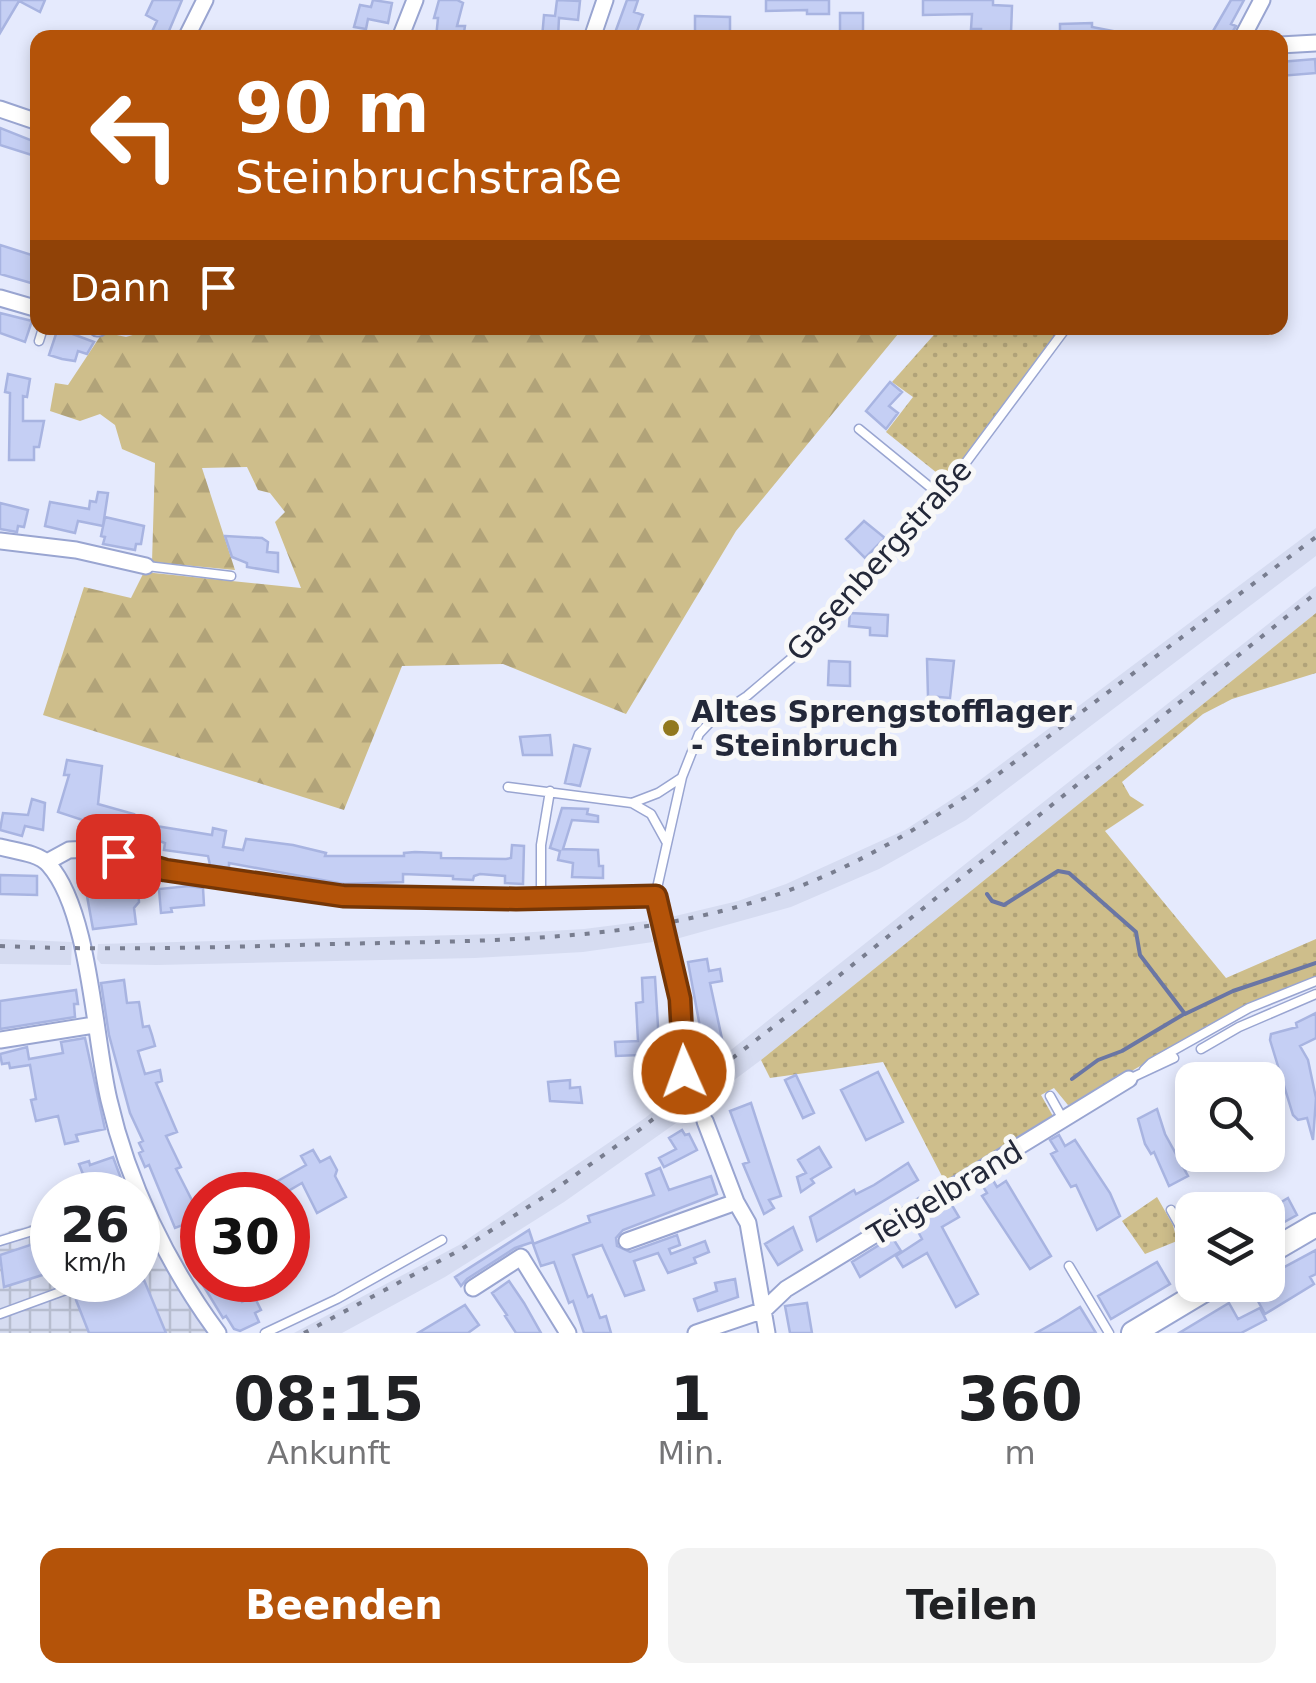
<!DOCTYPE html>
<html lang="de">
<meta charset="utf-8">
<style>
body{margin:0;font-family:"DejaVu Sans",sans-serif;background:#f2f2f2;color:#202124;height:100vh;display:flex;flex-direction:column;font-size:38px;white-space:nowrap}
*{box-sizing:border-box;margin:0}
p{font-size:32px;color:#757577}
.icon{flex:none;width:55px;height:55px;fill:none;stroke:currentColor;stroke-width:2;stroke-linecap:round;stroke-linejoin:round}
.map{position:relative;height:1333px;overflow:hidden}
.panel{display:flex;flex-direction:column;background:#fff;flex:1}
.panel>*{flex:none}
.banner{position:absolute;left:30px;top:30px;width:1258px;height:305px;border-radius:20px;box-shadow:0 5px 15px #0003;background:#b45309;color:#fff;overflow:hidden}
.fabs{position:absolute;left:1175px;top:1062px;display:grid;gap:20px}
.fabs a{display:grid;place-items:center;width:110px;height:110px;border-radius:20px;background:#fff;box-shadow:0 5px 15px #0003;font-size:50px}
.speed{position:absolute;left:30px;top:1172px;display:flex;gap:20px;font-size:50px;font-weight:700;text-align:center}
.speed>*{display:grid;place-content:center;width:130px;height:130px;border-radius:50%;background:#fff;box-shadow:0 5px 15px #0003;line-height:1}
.speed small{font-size:25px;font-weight:400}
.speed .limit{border:15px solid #d22;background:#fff;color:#111}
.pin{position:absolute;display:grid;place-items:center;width:85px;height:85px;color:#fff;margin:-42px;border-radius:20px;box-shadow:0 5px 15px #0006}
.me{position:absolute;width:110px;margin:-55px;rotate:358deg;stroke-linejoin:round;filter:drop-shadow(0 0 8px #0008)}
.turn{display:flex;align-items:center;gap:35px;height:210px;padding:0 40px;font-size:45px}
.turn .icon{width:130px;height:130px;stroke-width:2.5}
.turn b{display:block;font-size:70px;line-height:85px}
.then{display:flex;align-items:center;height:95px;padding:0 40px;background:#0003;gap:20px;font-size:38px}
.eta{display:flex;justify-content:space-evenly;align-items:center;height:170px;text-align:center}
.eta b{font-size:60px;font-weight:800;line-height:70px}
.action{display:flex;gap:20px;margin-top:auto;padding:20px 40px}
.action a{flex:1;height:115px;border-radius:20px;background:#b45309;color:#fff;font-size:40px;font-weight:800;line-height:115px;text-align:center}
.action a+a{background:#f2f2f2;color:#202124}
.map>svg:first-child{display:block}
.built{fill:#d6dcf1}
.industrial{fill:url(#industrial-grid)}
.green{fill:url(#green-dots)}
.forest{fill:url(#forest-firs)}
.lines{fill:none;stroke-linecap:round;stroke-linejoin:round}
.stream{stroke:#6a76a4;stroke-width:4}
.building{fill:#c5cff4;stroke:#a8b4e1;stroke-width:2.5}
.service-casing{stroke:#99a5d1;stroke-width:11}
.minor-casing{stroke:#99a5d1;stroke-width:19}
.secondary-casing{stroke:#99a5d1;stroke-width:26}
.service{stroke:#fff;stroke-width:8}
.minor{stroke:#fff;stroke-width:15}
.secondary{stroke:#fff;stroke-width:22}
.rail{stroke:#787d8f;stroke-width:4;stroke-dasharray:5 10;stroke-linecap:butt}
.route-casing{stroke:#753606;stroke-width:25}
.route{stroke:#b45309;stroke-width:18}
.poi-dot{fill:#91781e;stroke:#f8f8f8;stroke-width:4}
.labels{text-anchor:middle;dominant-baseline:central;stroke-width:10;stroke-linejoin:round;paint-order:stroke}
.street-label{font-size:30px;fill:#232839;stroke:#f8f8f8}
.poi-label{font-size:30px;font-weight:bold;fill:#232839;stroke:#f8f8f8;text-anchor:start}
</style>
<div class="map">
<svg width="1316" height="1333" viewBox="0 0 1316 1333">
<defs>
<pattern id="industrial-grid" width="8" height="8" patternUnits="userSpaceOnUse" patternTransform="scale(2.5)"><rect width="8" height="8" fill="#d6dcf1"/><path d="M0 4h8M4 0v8" fill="none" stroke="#b7bdcf"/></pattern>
<pattern id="green-dots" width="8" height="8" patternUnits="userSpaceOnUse" patternTransform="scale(2.5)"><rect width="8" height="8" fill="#cebe8b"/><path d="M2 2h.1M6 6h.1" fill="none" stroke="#b1a379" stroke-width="1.8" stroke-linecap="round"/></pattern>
<pattern id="forest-firs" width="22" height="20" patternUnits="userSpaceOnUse" patternTransform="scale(2.5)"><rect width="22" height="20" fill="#cebe8b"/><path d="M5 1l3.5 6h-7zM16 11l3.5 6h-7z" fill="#b1a379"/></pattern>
</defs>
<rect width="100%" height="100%" fill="#e5eafd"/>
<path class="built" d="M 1316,528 L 1316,556 L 966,820 L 879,869 L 791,907 L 676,939 L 671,917 L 738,901 L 786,884 L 905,830 L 972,786 Z
M 1316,586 L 1316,613 L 761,1060 L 686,1116 L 564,1202 L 445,1277 L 342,1333 L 294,1333 L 459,1245 L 645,1118 Z
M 647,921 L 653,942 L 583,952 L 475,958 L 157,965 L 101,964 L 97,959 L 98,944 L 498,934 L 584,929 Z
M 0,939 L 72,942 L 71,965 L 0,964 Z"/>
<path class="industrial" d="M 138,1216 L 208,1333 L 0,1333 L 0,1234 L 52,1219 L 52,1280 L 138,1280 Z"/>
<path class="green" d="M 940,328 L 1060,328 L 951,476 L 941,470 L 937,473 L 886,432 L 913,397 L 892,382 Z
M 1316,613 L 1316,673 L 1232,699 L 1203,714 L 1122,782 L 1130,796 L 1144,805 L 1105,831 L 1226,978 L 1316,939 L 1316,978 L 1241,1007 L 1077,1103 L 1068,1105 L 1054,1088 L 1041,1095 L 1054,1118 L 945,1182 L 883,1062 L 770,1078 L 761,1060 Z
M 1157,1197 L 1173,1225 L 1177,1241 L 1145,1254 L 1122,1221 Z"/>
<path class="forest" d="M 156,328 L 903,328 L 736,531 L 626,714 L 503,664 L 402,666 L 344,810 L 43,715 L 84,587 L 131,598 L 144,572 L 301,588 L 275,522 L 285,512 L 270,493 L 258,490 L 247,467 L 202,468 L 235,570 L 152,562 L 155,463 L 122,449 L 115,425 L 100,414 L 80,421 L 50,411 L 55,383 L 68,385 L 103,332 L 126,337 Z"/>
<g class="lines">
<path class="stream" d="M 987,894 L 992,901 L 1004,905 L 1058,871 L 1069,873 L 1136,932 L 1140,955 L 1185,1014 L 1233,991 L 1316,963
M 1072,1079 L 1098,1060 L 1122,1051 L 1184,1014"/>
</g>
<path class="building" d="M 0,0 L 45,0 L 40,12 L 19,1 L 0,33 Z
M 153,0 L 182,0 L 166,38 L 149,38 L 157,21 L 146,15 Z
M 373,0 L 392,3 L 388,23 L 368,19 L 366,29 L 354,27 L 360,5 L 371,7 Z
M 439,0 L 457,0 L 463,3 L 457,26 L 465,26 L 463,38 L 436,38 L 438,18 L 434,18 Z
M 557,0 L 580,1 L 578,20 L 559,18 L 558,38 L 542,38 L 544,15 L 555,16 Z
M 627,0 L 638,0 L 634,12 L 643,15 L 635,37 L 616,30 Z
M 766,0 L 829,0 L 829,14 L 807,14 L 807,10 L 766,11 Z
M 923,0 L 993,0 L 993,5 L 1012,6 L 1011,33 L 981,33 L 981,29 L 971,29 L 972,14 L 923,15 Z
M 1231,0 L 1244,0 L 1231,24 L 1236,26 L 1229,38 L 1209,38 Z
M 840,13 L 863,13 L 863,38 L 840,38 Z
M 695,16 L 730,17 L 730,38 L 695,38 Z
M 1092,23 L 1092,27 L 1118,32 L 1117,38 L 1060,38 L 1060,24 Z
M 1315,59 L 1316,73 L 1280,76 L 1280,62 Z
M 0,128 L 38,143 L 38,157 L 0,145 Z
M 0,245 L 38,257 L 38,285 L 0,274 Z
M 0,313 L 32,321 L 25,342 L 0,333 Z
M 57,331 L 70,333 L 94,342 L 87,354 L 78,351 L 75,361 L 62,359 L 49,355 Z
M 8,374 L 30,379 L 27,397 L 23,396 L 23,421 L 44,421 L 39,447 L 34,447 L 34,460 L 9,460 L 10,393 L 5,392 Z
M 890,382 L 902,392 L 889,406 L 898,413 L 886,429 L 866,411 Z
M 98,492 L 108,493 L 103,526 L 78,521 L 75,533 L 45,526 L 50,502 L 89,509 L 90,501 L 96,502 Z
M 0,503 L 28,510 L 24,527 L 18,526 L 17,532 L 0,529 Z
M 105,517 L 144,526 L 141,544 L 136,544 L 135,550 L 103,544 L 105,537 L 101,536 Z
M 864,521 L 885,538 L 865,558 L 846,539 Z
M 225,536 L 262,538 L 268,542 L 267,552 L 278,553 L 278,572 L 247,567 L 247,563 L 232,557 Z
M 850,613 L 888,615 L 887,636 L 870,635 L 870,628 L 849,626 Z
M 927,659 L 954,661 L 950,698 L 928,696 Z
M 829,661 L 850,662 L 850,686 L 828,685 Z
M 550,735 L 552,755 L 523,755 L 520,737 Z
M 574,745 L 590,749 L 580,786 L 565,783 Z
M 67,760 L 102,766 L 98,804 L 134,814 L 128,835 L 58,812 L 69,775 L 64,775 Z
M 32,799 L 45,803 L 43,830 L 25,826 L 22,836 L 0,830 L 3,813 L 28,815 Z
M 562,808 L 588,809 L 587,814 L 598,816 L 598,822 L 572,820 L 563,849 L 598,850 L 599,866 L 603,866 L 603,878 L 572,877 L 573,863 L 558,860 L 560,851 L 550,848 Z
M 156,826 L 212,835 L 213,828 L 226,831 L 223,847 L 243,850 L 246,839 L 293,845 L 326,853 L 325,856 L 404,856 L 404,853 L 415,852 L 441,853 L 441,858 L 506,859 L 511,858 L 512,845 L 524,846 L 523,884 L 505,883 L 505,876 L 480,874 L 474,876 L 473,880 L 453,879 L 453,876 L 403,874 L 403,882 L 344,884 L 229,863 L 229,868 L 210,865 L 208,856 L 164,850 L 165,843 L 154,839 Z
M 0,875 L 37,876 L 37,895 L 0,894 Z
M 100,883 L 101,893 L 138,889 L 139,902 L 134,908 L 136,924 L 93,929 L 85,885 Z
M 189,886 L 203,888 L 204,905 L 171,908 L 172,912 L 161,913 L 159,889 Z
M 707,959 L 709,971 L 720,969 L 722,981 L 710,983 L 724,1048 L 720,1049 L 722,1057 L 711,1058 L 708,1038 L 702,1038 L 688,962 Z
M 655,977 L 659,1043 L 668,1042 L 669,1061 L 645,1063 L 640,1062 L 639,1055 L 616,1056 L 615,1042 L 638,1041 L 636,1003 L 643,1002 L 642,978 Z
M 124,980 L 127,1003 L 139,1002 L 143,1027 L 149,1026 L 152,1035 L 155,1046 L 138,1051 L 145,1074 L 160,1070 L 162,1081 L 156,1083 L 177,1132 L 166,1136 L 181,1167 L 176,1169 L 201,1218 L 175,1228 L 149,1165 L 145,1167 L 139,1153 L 143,1151 L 139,1143 L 143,1141 L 130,1113 L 109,1035 L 101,983 Z
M 76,990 L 78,1004 L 74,1004 L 75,1017 L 0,1029 L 0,1001 Z
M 1316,1013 L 1316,1038 L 1300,1046 L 1308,1060 L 1316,1098 L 1313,1140 L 1307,1118 L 1298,1120 L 1293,1115 L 1270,1040 L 1271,1034 L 1297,1027 L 1296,1023 Z
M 85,1038 L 105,1129 L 76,1135 L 78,1141 L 65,1144 L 58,1116 L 36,1121 L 31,1100 L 36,1099 L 30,1065 L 10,1068 L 9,1063 L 2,1064 L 0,1054 L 27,1047 L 29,1059 L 63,1053 L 61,1042 Z
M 878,1072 L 903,1122 L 866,1140 L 841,1090 Z
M 796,1075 L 814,1113 L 803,1118 L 785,1080 Z
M 570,1080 L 570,1088 L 580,1087 L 582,1103 L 550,1101 L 548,1082 Z
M 751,1103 L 781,1196 L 769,1200 L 774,1208 L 764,1214 L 743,1164 L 749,1162 L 730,1111 Z
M 1157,1109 L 1165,1134 L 1188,1176 L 1169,1186 L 1154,1152 L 1151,1154 L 1145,1144 L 1138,1119 Z
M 682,1130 L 685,1135 L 689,1134 L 697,1150 L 664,1167 L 659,1158 L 676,1149 L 669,1138 Z
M 1059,1135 L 1065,1146 L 1075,1140 L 1110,1193 L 1120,1216 L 1097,1230 L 1076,1185 L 1071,1187 L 1051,1154 L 1057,1151 L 1050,1140 Z
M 819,1147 L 831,1167 L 811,1179 L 814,1183 L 801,1192 L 797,1177 L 806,1173 L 798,1160 Z
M 313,1150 L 320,1162 L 330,1157 L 337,1170 L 335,1176 L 346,1197 L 317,1213 L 302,1183 L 283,1194 L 276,1182 L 306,1165 L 301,1156 Z
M 113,1157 L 122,1181 L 98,1189 L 99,1193 L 91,1195 L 79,1164 L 89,1161 L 90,1165 Z
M 908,1163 L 918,1180 L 817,1241 L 810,1217 L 854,1190 L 856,1194 L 874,1185 Z
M 660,1168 L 669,1190 L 711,1176 L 717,1194 L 623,1230 L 616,1238 L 617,1246 L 630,1252 L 677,1235 L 680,1245 L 669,1249 L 671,1254 L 705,1241 L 709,1252 L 694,1258 L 696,1263 L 668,1273 L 658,1253 L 634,1261 L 644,1290 L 625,1296 L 602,1245 L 573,1255 L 588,1297 L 592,1295 L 600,1318 L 606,1316 L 611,1333 L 584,1333 L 573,1301 L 569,1303 L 554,1262 L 541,1266 L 533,1244 L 590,1222 L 588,1216 L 654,1195 L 646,1174 Z
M 991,1177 L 997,1187 L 1006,1181 L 1051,1256 L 1030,1269 L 982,1196 L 987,1193 L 981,1183 Z
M 1288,1198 L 1297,1215 L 1268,1231 L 1268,1210 Z
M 950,1202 L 959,1217 L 942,1227 L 978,1294 L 956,1307 L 927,1253 L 903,1267 L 896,1256 L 922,1239 L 914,1224 Z
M 793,1227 L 802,1250 L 778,1265 L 765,1244 Z
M 529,1230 L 533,1242 L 515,1248 L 467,1279 L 461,1286 L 455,1277 Z
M 892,1237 L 901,1251 L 860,1277 L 852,1262 Z
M 39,1242 L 43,1254 L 52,1251 L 52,1272 L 4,1287 L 0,1255 Z
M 196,1248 L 199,1253 L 202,1251 L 202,1280 L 226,1280 L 242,1302 L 254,1296 L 261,1310 L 255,1313 L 259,1322 L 240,1331 L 234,1329 L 226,1316 L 223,1318 L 184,1254 Z
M 1316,1250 L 1316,1274 L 1310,1277 L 1314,1284 L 1265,1314 L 1252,1290 L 1268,1285 L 1280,1276 L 1277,1271 Z
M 1157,1262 L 1170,1284 L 1111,1319 L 1098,1296 Z
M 735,1279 L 738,1297 L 698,1311 L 694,1299 L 717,1291 L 715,1283 Z
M 144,1280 L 166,1333 L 89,1333 L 76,1300 L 110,1283 L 114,1292 Z
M 509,1281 L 524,1303 L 541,1333 L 516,1333 L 505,1316 L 507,1315 L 492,1293 Z
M 807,1303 L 812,1333 L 790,1333 L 785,1306 Z
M 1229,1303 L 1238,1319 L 1260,1308 L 1266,1320 L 1241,1333 L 1179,1333 Z
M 465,1305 L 479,1325 L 468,1333 L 418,1333 Z
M 1080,1307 L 1096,1333 L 1036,1333 L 1059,1320 Z"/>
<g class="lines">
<defs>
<path id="service" d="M 39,341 L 43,328
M 859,429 L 941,496
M 147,566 L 231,576
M 508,787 L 632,803 L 651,814 L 667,843
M 632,803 L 658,793 L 681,778
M 655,897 L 682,777 L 699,734 L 715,717 L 747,696 L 806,646 L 829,612 L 941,496 L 1066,328
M 541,898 L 541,845 L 550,791
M 1201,1049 L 1239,1027 L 1316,994
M 1144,1070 L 1151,1063 L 1249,1008 L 1316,981
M 1129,1079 L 1174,1058
M 1050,1096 L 1064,1121
M 1171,1210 L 1192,1248
M 0,1241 L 52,1225
M 1069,1266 L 1109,1333
M 0,1314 L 93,1280
M 265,1333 L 337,1299 L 442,1240"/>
<path id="minor" d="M 186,38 L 205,0
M 400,38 L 415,0
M 592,38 L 605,0
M 1242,38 L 1262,0
M 1280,45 L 1316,43
M 0,109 L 38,122
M 0,298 L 38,309
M 97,328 L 99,328
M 0,541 L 76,550 L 146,566
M 0,847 C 15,851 39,853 49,865 C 90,911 94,1037 109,1100 C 128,1183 167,1264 218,1333
M 47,862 L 69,850 L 92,849 L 165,870 L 343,895 L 516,899 L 655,897 L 680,999 L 684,1072 L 681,1078 L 661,1092
M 0,1040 L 94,1025
M 705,1121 L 736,1202 L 748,1223 L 767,1333
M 627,1241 L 736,1202
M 473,1288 L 521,1257 L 568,1333
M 696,1333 L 764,1310 L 786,1289 L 1129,1079"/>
<path id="secondary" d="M 1268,1253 L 1316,1225
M 1133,1333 L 1213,1285"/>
</defs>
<use href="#service" class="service-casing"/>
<use href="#minor" class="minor-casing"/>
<use href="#secondary" class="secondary-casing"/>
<use href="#service" class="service"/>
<use href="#minor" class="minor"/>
<use href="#secondary" class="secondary"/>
<path class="rail" d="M 0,946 C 112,951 223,947 334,944 C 502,940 671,944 827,875 C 883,850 934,818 985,784 L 1316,537
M 304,1333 L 460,1250 L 547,1195 L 639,1130 L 825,987 L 1316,593"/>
</g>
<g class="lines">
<defs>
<path id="route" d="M 118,856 L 165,870 L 343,896 L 516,899 L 656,896 L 680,999 L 684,1072"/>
</defs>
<use href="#route" class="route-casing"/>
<use href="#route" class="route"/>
</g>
<circle class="poi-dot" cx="671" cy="728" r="10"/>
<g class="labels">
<g class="street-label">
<text transform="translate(879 560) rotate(-48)">Gasenbergstraße</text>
<text transform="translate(945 1193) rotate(-31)">Teigelbrand</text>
</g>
<g class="poi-label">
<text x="691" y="711">Altes Sprengstofflager<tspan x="691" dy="34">- Steinbruch</tspan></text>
</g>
</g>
</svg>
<div class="fabs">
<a><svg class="icon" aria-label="search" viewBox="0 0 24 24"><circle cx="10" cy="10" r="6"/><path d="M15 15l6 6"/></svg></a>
<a><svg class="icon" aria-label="layers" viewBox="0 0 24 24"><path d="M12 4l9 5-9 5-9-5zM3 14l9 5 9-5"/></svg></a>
</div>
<div class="speed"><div>26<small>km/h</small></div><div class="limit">30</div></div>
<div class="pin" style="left:118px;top:856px;background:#d93025"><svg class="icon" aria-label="arrive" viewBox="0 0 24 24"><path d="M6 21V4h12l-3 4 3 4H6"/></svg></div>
<svg class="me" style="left:684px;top:1072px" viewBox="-20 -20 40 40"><circle r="17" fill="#b45309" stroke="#fff" stroke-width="3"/><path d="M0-11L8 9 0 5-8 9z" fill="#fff"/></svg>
<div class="banner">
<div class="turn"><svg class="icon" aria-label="left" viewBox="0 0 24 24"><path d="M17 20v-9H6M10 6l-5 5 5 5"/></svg><div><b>90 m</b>Steinbruchstraße</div></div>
<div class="then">Dann<svg class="icon" aria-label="arrive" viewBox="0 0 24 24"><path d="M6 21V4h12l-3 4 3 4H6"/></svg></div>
</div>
</div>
<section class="panel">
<div class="eta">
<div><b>08:15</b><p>Ankunft</p></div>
<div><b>1</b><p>Min.</p></div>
<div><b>360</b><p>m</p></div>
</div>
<div class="action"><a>Beenden</a><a>Teilen</a></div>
</section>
